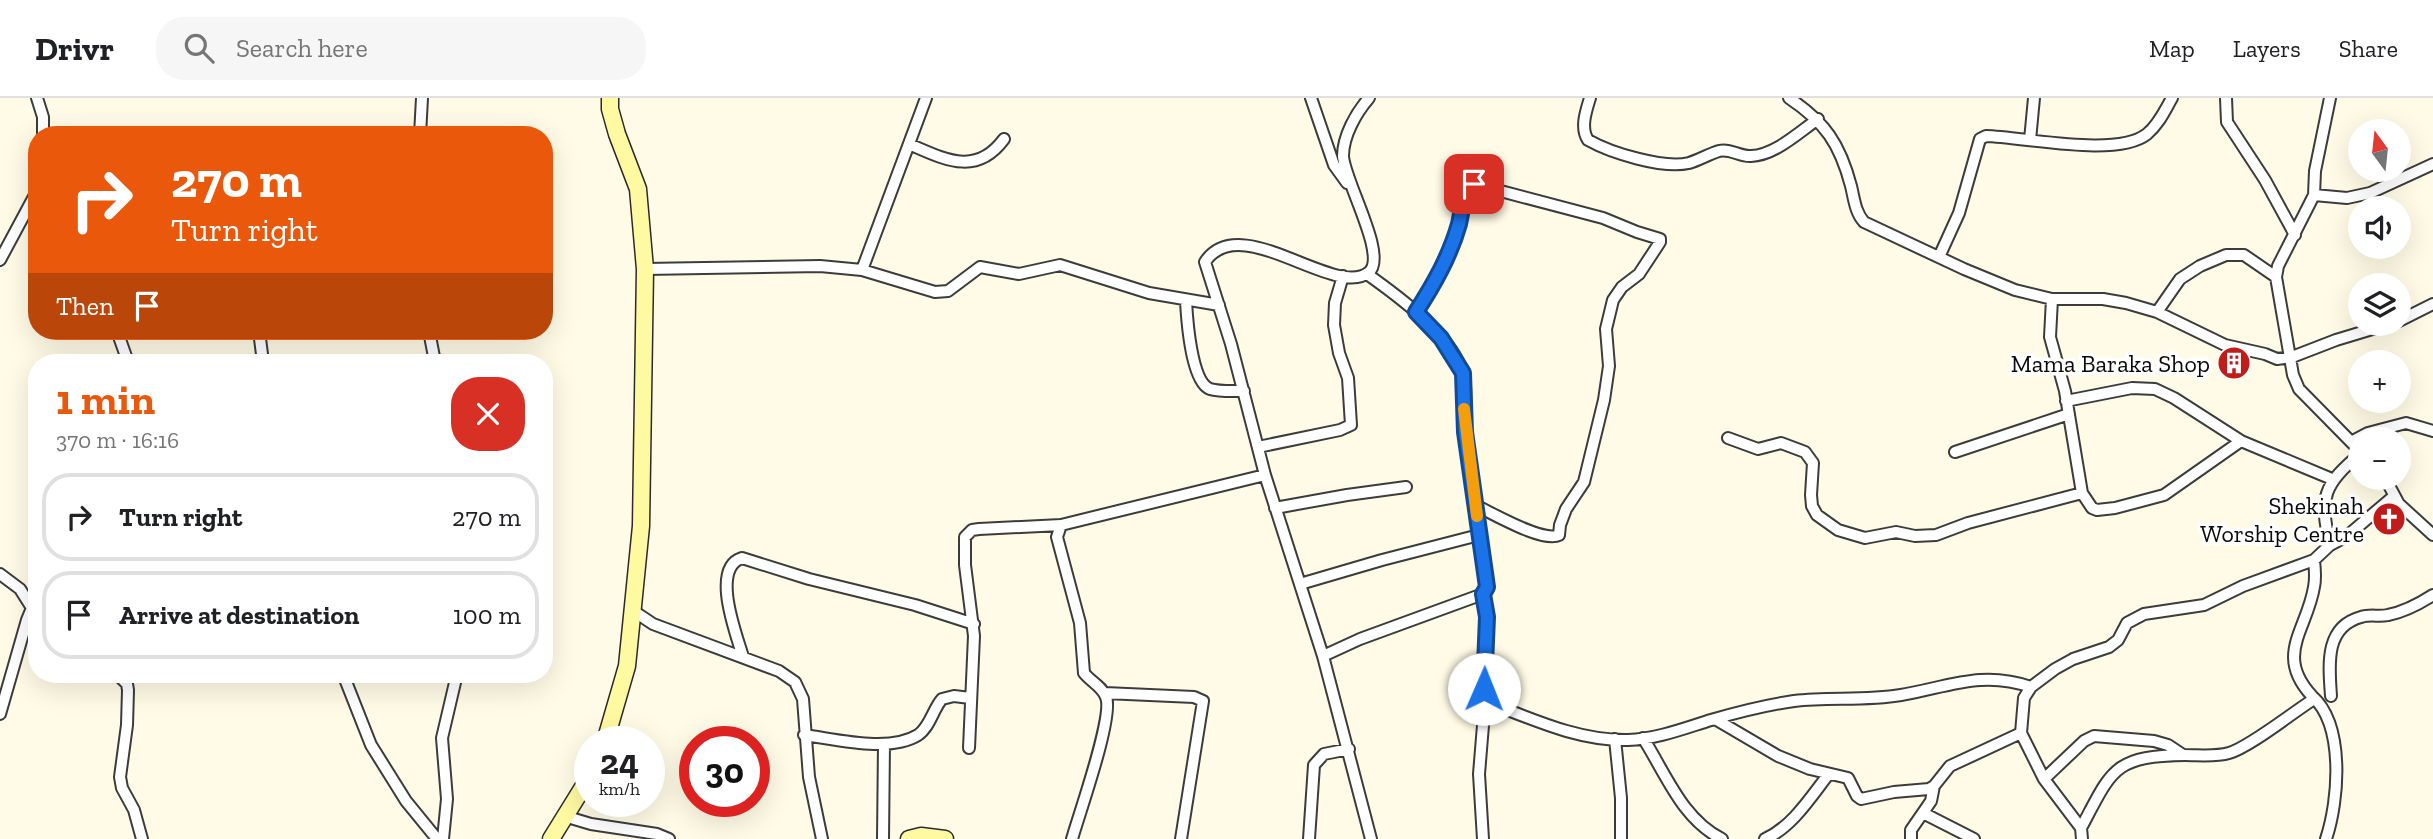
<!DOCTYPE html>
<meta charset="utf-8">
<style>
body{margin:0;font-family:"Zilla Slab",serif;background:#f6f6f6;color:#202124;height:100vh;display:flex;flex-direction:column;font-size:26px;white-space:nowrap}
*{box-sizing:border-box;margin:0}
p{font-size:23px;color:#757577}
.icon{flex:none;width:38px;height:38px;fill:none;stroke:currentColor;stroke-width:2;stroke-linecap:round;stroke-linejoin:round}
.map{position:relative;flex:1;overflow:hidden}
.sheet{position:absolute;left:28px;top:256px;width:525px;height:329px;display:flex;flex-direction:column;background:#fff;border-radius:28px;box-shadow:0 7px 28px #0002}
.sheet>*{flex:none}
.hud{position:absolute;left:28px;top:28px;width:525px;height:214px;border-radius:28px;box-shadow:0 7px 28px #0002;background:#ea580c;color:#fff;overflow:hidden}
.needle{width:46px;rotate:345deg}
.buttons{position:absolute;left:2348px;top:21px;display:grid;gap:14px}
.buttons a{display:grid;place-items:center;width:63px;height:63px;border-radius:50%;background:#fff;box-shadow:0 7px 28px #0002;font-size:35px}
.speed{position:absolute;left:574px;top:628px;display:flex;gap:14px;font-size:35px;font-weight:700;text-align:center}
.speed>*{display:grid;place-content:center;width:91px;height:91px;border-radius:50%;background:#fff;box-shadow:0 7px 28px #0002;line-height:1}
.speed small{font-size:18px;font-weight:400}
.speed .limit{border:10px solid #d22;background:#fff;color:#111}
.pin{position:absolute;display:grid;place-items:center;width:60px;height:60px;color:#fff;margin:-30px;border-radius:14px;box-shadow:0 4px 10px #0006}
.me{position:absolute;width:77px;margin:-38px;rotate:1deg;stroke-linejoin:round;filter:drop-shadow(0 0 5px #0008)}
.turn{display:flex;align-items:center;gap:24px;height:147px;padding:0 28px;font-size:32px}
.turn .icon{width:91px;height:91px;stroke-width:2.5}
.turn b{display:block;font-size:49px;line-height:60px}
.then{display:flex;align-items:center;height:66px;padding:0 28px;background:#0003;gap:14px;font-size:26px}
.round{display:grid;place-items:center;flex:none;width:74px;height:74px;border-radius:28px;background:#f6f6f6}
.overview{display:flex;align-items:center;justify-content:space-between;height:119px;padding:0 28px}
h1{font-size:42px;font-weight:700;line-height:52px;color:#ea580c}
ul{padding:0;list-style:none}
li{display:flex;align-items:center;gap:21px;height:88px;margin:0 14px 10px;padding:0 14px;border:4px solid #e0e0e0;border-radius:28px}
li div{flex:1}
li b{display:block;font-size:26px}
li em{font-style:normal}
header{display:flex;align-items:center;gap:42px;box-sizing:border-box;height:98px;padding:0 35px;background:#fff;border-bottom:2px solid #e0e0e0}
header strong{font-size:33px}
nav{display:flex;gap:38px;margin-inline-start:auto;font-size:24px}
.search{width:490px;height:63px;background:#f6f6f6;display:flex;align-items:center;gap:18px;box-sizing:border-box;padding:0 24px;border-radius:28px;color:#757577;font-size:26px}
.map>svg:first-child{display:block}
.lines{fill:none;stroke-linecap:round;stroke-linejoin:round}
.street-casing{stroke:#3c3c3c;stroke-width:14}
.secondary-casing{stroke:#2b2b2b;stroke-width:19}
.street{stroke:#fff;stroke-width:10}
.secondary{stroke:#fffaa1;stroke-width:16}
.route-casing{stroke:#114b97;stroke-width:18}
.route{stroke:#1a73e8;stroke-width:12}
.slow{stroke:#f59e0b;stroke-width:12}
.labels{text-anchor:middle;dominant-baseline:central;stroke-width:7;stroke-linejoin:round;paint-order:stroke}
.poi-label{font-size:24px;fill:#090909;stroke:#fff;text-anchor:end}
</style>
<header>
<strong>Drivr</strong>
<div class="search"><svg class="icon" aria-label="search" viewBox="0 0 24 24"><circle cx="10" cy="10" r="6"/><path d="M15 15l6 6"/></svg>Search here</div>
<nav><a>Map</a><a>Layers</a><a>Share</a></nav>
</header>
<div class="map">
<svg width="2433" height="741" viewBox="0 0 2433 741">
<rect width="100%" height="100%" fill="#fffbe6"/>
<g class="lines">
<defs>
<path id="street" d="M 37,0 L 43,19 L 43,37
M 1311,0 L 1334,67 L 1347,85
M 1369,0 C 1356,15 1343,38 1343,58 C 1344,82 1388,158 1369,174 C 1336,202 1240,111 1205,164 L 1231,246 L 1265,377 L 1323,558 L 1371,741
M 1590,0 C 1586,13 1580,30 1588,42 C 1611,55 1663,71 1689,65 C 1699,62 1709,56 1719,53 C 1730,50 1740,59 1751,58 C 1775,57 1798,35 1818,21
M 1789,0 C 1825,24 1840,46 1851,88 C 1854,100 1855,114 1864,124 L 1964,171 L 2015,192 L 2052,201 L 2103,201 L 2126,205 L 2157,214 L 2225,247 L 2265,256 L 2277,261 L 2292,259 L 2336,242 L 2389,226
M 2226,0 L 2227,24 L 2265,82 L 2295,137
M 2330,0 L 2315,73 L 2314,97 L 2278,168 L 2276,179 L 2293,277 L 2299,291 L 2361,354
M 420,37 L 422,0
M 2030,42 L 2034,0
M 909,46 C 944,61 976,79 1004,41
M 2314,97 L 2347,100 L 2370,95 L 2433,66
M 1939,159 L 1959,115 L 1980,41 L 1986,38 C 2024,39 2117,60 2147,36 C 2159,26 2165,12 2172,0
M 0,162 L 37,93
M 645,171 L 820,168 L 862,172 L 935,194 L 948,193 L 980,169 L 1019,176 L 1060,167 L 1149,195 L 1219,207
M 862,172 L 926,0
M 2052,201 L 2050,239 L 2065,293 L 2082,395 L 2092,410 L 2097,412 L 2115,410 L 2164,397 L 2241,343
M 1186,203 C 1187,221 1191,284 1210,291 C 1220,294 1234,293 1244,293
M 1416,214 C 1434,186 1450,158 1459,126 C 1462,113 1463,93 1474,86 L 1603,120 L 1637,134 L 1660,141 L 1660,144 L 1639,176 L 1622,189 L 1613,202 L 1606,231 L 1609,268 L 1604,302 L 1584,384 L 1566,411 L 1560,427 L 1559,437 C 1543,445 1492,415 1475,407
M 2157,214 L 2180,181 L 2200,168 L 2226,157 L 2244,157 L 2276,179
M 2399,223 L 2433,206
M 117,233 L 128,264
M 259,233 L 263,264
M 429,233 L 435,264
M 2066,303 L 2132,290 L 2155,291 L 2174,300 L 2241,343 L 2332,381
M 1728,340 L 1758,351 L 1781,345 L 1805,354 L 1813,365 L 1811,397 L 1812,408 L 1817,417 L 1838,432 L 1865,440 L 1896,434 L 1915,438 L 1936,437 L 1968,425 L 2082,395
M 2351,344 L 2368,335 L 2406,325 L 2433,333
M 1258,349 L 1340,332 L 1351,327 L 1348,280 L 1339,255 L 1334,227 L 1335,205 L 1343,178
M 1955,354 L 2069,316
M 2385,380 L 2399,406 L 2433,437
M 1275,410 L 1347,397 L 1406,389
M 2330,447 C 2319,399 2323,387 2361,355
M 0,476 L 20,491 L 32,510
M 1300,486 L 1382,462 L 1479,437
M 632,512 L 653,526 L 779,573 L 795,584 L 803,601 L 809,679 L 822,741
M 1323,558 L 1360,541 L 1483,496 L 1487,489 C 1482,437 1470,386 1465,334 C 1463,315 1469,289 1461,270 C 1447,234 1398,198 1367,176
M 743,559 C 737,538 710,470 742,460 L 809,481 L 915,507 L 974,526
M 117,576 L 127,586 L 128,592 L 127,627 L 120,679 L 122,690 L 134,712 L 142,741
M 343,576 L 371,647 L 406,703 L 437,741
M 1105,595 L 1194,599 L 1203,603 L 1181,741
M 2312,598 C 2345,627 2339,702 2326,741
M 2331,598 C 2329,568 2324,529 2361,519 C 2370,516 2379,519 2388,517 C 2404,514 2419,506 2433,497
M 1485,603 C 1532,621 1578,643 1628,642 C 1657,641 1685,630 1711,622 C 1738,614 1766,607 1794,603 C 1830,599 1865,603 1901,597 C 1948,589 1982,572 2031,589
M 0,616 L 27,522 L 32,510 L 37,512
M 1715,621 L 1778,658 L 1810,671 L 1848,680 L 1857,698 L 1861,701 L 1894,694 L 1929,691 L 1934,688 L 1950,668 L 2021,635 L 2024,600 L 2031,589 L 2055,571 L 2073,561 L 2109,549 L 2118,542 L 2127,525 L 2144,516 L 2204,507 L 2243,488 L 2314,462 L 2330,447 L 2347,438 L 2394,398
M 2021,635 L 2044,681 L 2081,730 L 2082,741
M 804,637 C 836,641 889,655 918,637 C 930,629 933,611 942,601 L 954,598 L 970,600
M 1643,640 C 1666,676 1682,721 1722,741
M 1615,641 L 1621,700 L 1621,741
M 969,650 L 974,538 L 965,467 L 965,439 L 972,432 L 979,431 L 1061,427
M 2044,681 L 2084,643 L 2094,638 L 2154,643 L 2168,647 L 2183,657
M 1923,715 L 1974,741
M 564,718 L 591,726 L 657,736 L 669,741
M 2081,730 C 2112,672 2113,658 2185,657 C 2199,657 2215,659 2229,655 C 2248,650 2291,616 2311,603 L 2312,598 C 2274,557 2307,532 2314,489 C 2316,480 2315,471 2314,462
M 443,741 L 447,701 L 442,640 L 457,576
M 883,741 L 884,646
M 1072,741 C 1079,716 1114,618 1106,599 C 1102,588 1091,584 1084,575 L 1080,525 L 1057,439 L 1061,427 L 1265,377
M 1309,741 L 1314,667 L 1324,656 L 1349,651
M 1483,741 L 1479,676 L 1485,603 L 1482,580 L 1487,519 L 1483,496
M 1765,741 C 1792,729 1810,700 1828,677
M 1911,741 L 1911,732 L 1931,703 L 1934,688"/>
<path id="secondary" d="M 605,644 L 627,568 L 641,428 L 645,171 L 638,91 L 617,36 L 610,11 L 610,0
M 551,741 L 590,678
M 909,741 L 921,738 L 945,741"/>
</defs>
<use href="#street" class="street-casing"/>
<use href="#secondary" class="secondary-casing"/>
<use href="#street" class="street"/>
<use href="#secondary" class="secondary"/>
</g>
<g class="lines">
<defs>
<path id="route" d="M 1474,86 C 1463,93 1462,113 1459,126 C 1450,158 1434,186 1416,214 L 1441,240 L 1463,275 L 1465,334 L 1487,489 L 1483,496 L 1487,519 L 1484,591"/>
</defs>
<use href="#route" class="route-casing"/>
<use href="#route" class="route"/>
<path class="slow" d="M 1464,311 L 1477,418"/>
</g>
<defs>
<symbol id="building-disc" viewBox="-11 -11 22 22"><circle r="9.5" fill="#c11b1a" stroke="#fff"/><path d="M-4-6H4V6H1V3H-1V6H-4ZM-2.5-4.3h1.7v1.8h-1.7ZM.8-4.3h1.7v1.8H.8ZM-2.5-1h1.7V.8h-1.7ZM.8-1h1.7V.8H.8Z" fill="#fff"/></symbol>
<symbol id="church-disc" viewBox="-11 -11 22 22"><circle r="9.5" fill="#c11b1a" stroke="#fff"/><path d="M-1.2-6h2.4v3.5h3.3v2.4h-3.3V6h-2.4V-.1h-3.3v-2.4h3.3Z" fill="#fff"/></symbol>
</defs>
<g fill-rule="evenodd">
<use href="#building-disc" x="2215" y="246" width="38" height="38"/>
<use href="#church-disc" x="2370" y="402" width="38" height="38"/>
</g>
<g class="labels">
<g class="poi-label">
<text x="2210" y="265">Mama Baraka Shop</text>
<text x="2364" y="407">Shekinah<tspan x="2364" dy="28">Worship Centre</tspan></text>
</g>
</g>
</svg>
<div class="buttons">
<a><svg class="needle" viewBox="-14 -14 28 28"><path d="M0-13l5 13h-10z" fill="#e53935"/><path d="M0 13l5-13h-10z" fill="#757577"/></svg></a>
<a><svg class="icon" aria-label="sound" viewBox="0 0 24 24"><path d="M4 9h4l5-4v14l-5-4H4zM17 9q2 3 0 6"/></svg></a>
<a><svg class="icon" aria-label="layers" viewBox="0 0 24 24"><path d="M12 4l9 5-9 5-9-5zM3 14l9 5 9-5"/></svg></a>
<a>+</a>
<a>−</a>
</div>
<div class="speed"><div>24<small>km/h</small></div><div class="limit">30</div></div>
<div class="pin" style="left:1474px;top:86px;background:#d93025"><svg class="icon" aria-label="arrive" viewBox="0 0 24 24"><path d="M6 21V4h12l-3 4 3 4H6"/></svg></div>
<svg class="me" style="left:1484px;top:591px" viewBox="-20 -20 40 40"><circle r="19" fill="#fff"/><path d="M0-13L10 11 0 6-10 11z" fill="#1a73e8"/></svg>
<div class="hud">
<div class="turn"><svg class="icon" aria-label="right" viewBox="0 0 24 24"><path d="M7 20v-9h11M14 6l5 5-5 5"/></svg><div><b>270 m</b>Turn right</div></div>
<div class="then">Then<svg class="icon" aria-label="arrive" viewBox="0 0 24 24"><path d="M6 21V4h12l-3 4 3 4H6"/></svg></div>
</div>
<section class="sheet">
<div class="overview"><div><h1>1 min</h1><p>370 m · 16:16</p></div><a class="round" style="background:#d93025;color:#fff"><svg class="icon" aria-label="close" viewBox="0 0 24 24"><path d="M6 6l12 12M18 6L6 18"/></svg></a></div>
<ul>
<li><svg class="icon" aria-label="right" viewBox="0 0 24 24"><path d="M7 20v-9h11M14 6l5 5-5 5"/></svg><div><b>Turn right</b></div><em>270 m</em></li>
<li><svg class="icon" aria-label="arrive" viewBox="0 0 24 24"><path d="M6 21V4h12l-3 4 3 4H6"/></svg><div><b>Arrive at destination</b></div><em>100 m</em></li>
</ul>
</section>
</div>
